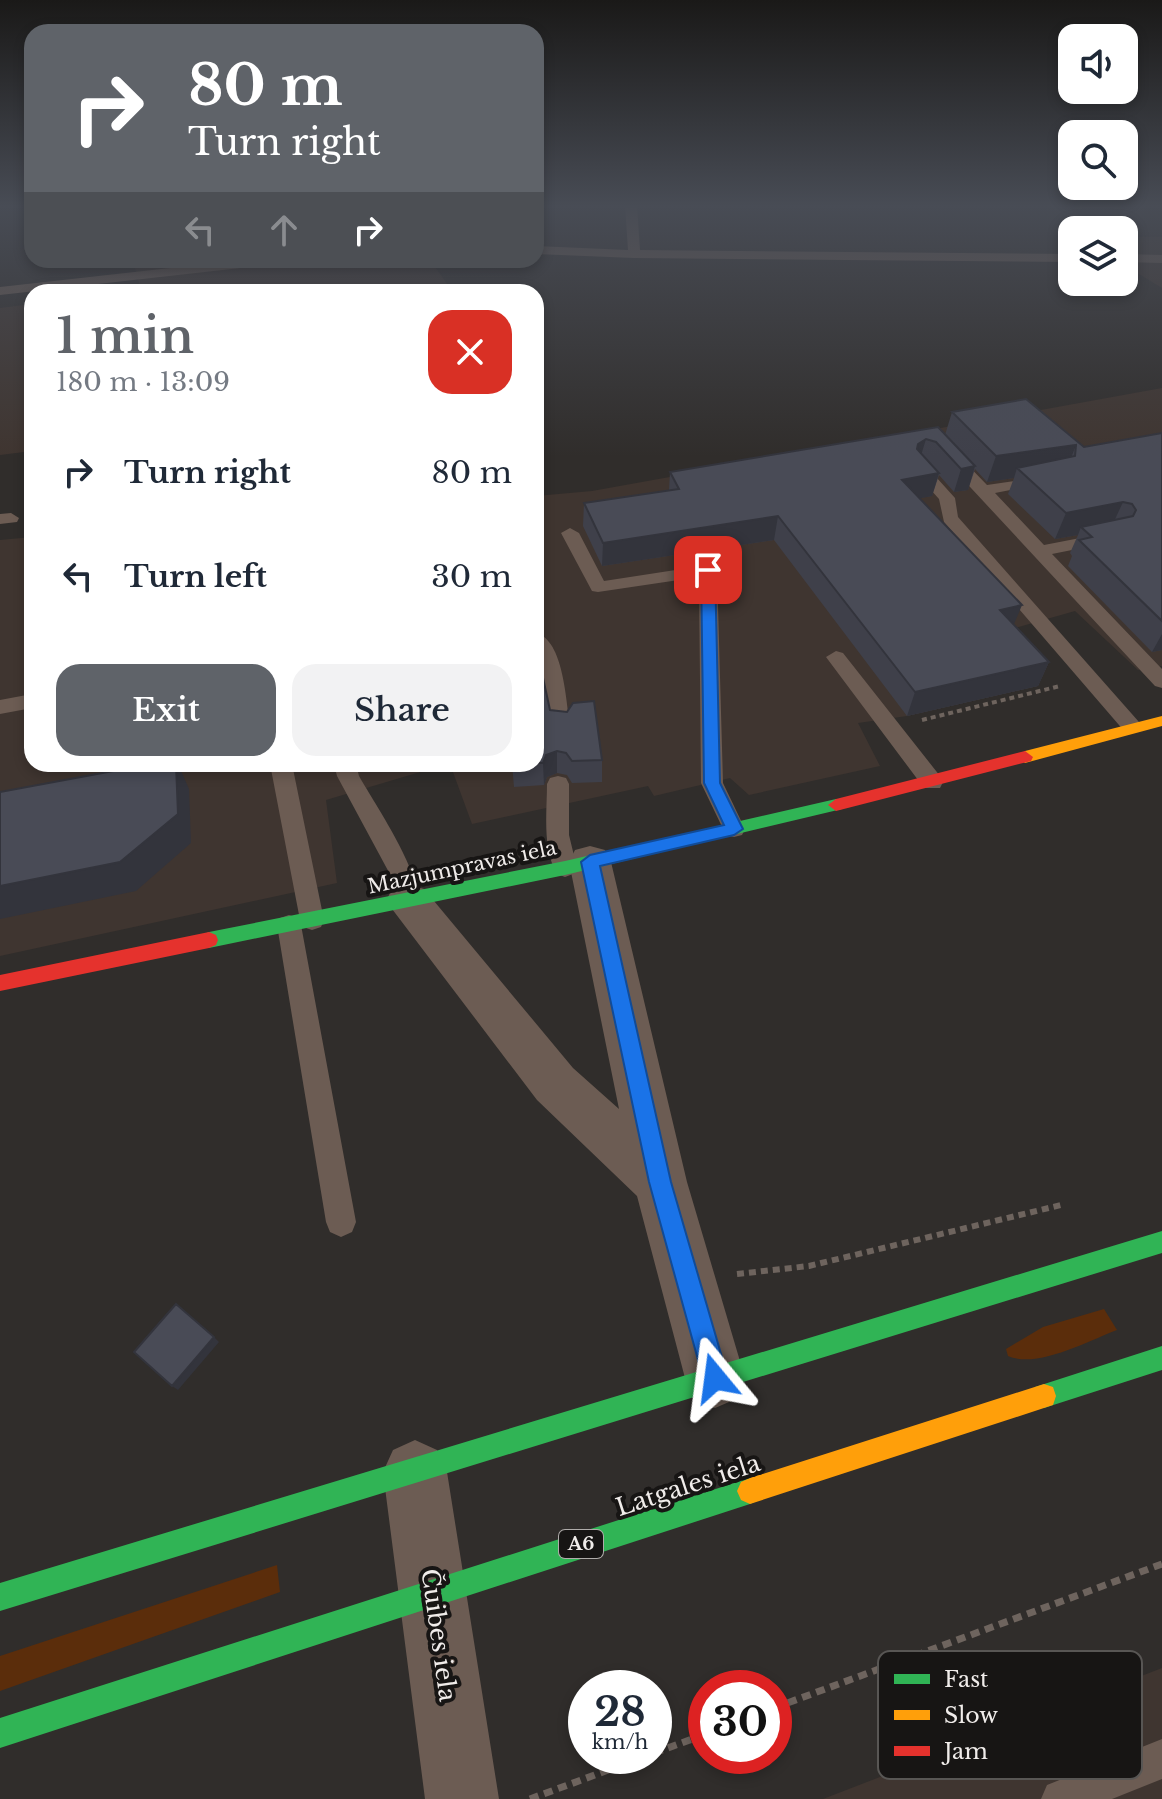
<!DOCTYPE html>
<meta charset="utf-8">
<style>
body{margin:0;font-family:"Libre Baskerville",serif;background:#f2f2f3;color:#1f2937;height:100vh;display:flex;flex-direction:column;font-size:30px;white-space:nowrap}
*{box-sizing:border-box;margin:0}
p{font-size:26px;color:#747a83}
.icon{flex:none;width:44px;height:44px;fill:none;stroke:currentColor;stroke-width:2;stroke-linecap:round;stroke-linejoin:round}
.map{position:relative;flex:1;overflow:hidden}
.panel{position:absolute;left:24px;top:284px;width:520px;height:488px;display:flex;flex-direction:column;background:#fff;border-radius:24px;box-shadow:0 4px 12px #0003}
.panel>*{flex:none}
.hud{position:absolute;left:24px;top:24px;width:520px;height:244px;border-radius:24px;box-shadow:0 4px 12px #0003;background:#5f6369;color:#fff;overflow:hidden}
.fabs{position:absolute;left:1058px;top:24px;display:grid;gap:16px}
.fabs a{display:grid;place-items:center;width:80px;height:80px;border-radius:16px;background:#fff;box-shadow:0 4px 12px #0003;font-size:40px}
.speed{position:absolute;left:568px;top:1670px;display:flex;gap:16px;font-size:40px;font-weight:700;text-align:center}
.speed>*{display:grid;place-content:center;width:104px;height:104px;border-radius:50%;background:#fff;box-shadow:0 4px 12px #0003;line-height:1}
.speed small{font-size:20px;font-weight:400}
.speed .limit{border:12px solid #d22;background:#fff;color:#111}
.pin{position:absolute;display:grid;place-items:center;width:68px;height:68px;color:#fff;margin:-34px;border-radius:16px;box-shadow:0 4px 12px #0006}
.me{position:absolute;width:88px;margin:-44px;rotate:344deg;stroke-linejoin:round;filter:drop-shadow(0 0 6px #0008)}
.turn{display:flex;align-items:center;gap:28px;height:168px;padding:0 32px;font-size:36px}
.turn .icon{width:104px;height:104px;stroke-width:2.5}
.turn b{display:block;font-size:56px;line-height:68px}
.lanes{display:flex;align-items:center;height:76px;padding:0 32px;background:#0003;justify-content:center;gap:40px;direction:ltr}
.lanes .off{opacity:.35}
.round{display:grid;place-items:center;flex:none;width:84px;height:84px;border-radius:24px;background:#f2f2f3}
.summary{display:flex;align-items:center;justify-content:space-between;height:136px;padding:0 32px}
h1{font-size:48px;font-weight:600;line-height:60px;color:#5f6369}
.primary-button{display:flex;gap:16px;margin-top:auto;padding:16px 32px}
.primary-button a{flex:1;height:92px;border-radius:24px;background:#5f6369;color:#fff;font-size:32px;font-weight:600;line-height:92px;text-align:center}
.primary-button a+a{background:#f2f2f3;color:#1f2937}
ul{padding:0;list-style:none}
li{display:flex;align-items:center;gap:24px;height:104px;padding:0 32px}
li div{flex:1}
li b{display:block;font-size:30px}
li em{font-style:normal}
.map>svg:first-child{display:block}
.built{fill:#3f3530}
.green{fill:#5b2d0b}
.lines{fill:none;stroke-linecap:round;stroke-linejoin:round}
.path-far2{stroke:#6e645e;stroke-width:4;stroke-dasharray:5 4;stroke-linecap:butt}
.path-far1{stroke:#6e645e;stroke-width:6;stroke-dasharray:7 5;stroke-linecap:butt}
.path{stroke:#6e645e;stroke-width:7;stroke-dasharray:9 6;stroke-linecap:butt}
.lane{fill:#6c5c53;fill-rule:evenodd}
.street{fill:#6c5c53;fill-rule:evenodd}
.fast{fill:#30b455;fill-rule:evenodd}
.slow{fill:#ff9f0a;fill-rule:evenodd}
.jam{fill:#e5322d;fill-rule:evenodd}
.wall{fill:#3f404a}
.shaded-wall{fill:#33343c}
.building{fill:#494b56;stroke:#33343c;stroke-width:2}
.route{fill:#1a73e8;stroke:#114b97;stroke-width:2}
.labels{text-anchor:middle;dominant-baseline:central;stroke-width:8;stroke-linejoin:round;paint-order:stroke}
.shield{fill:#171514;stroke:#afacaa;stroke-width:2}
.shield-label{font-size:18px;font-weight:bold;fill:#f0ecea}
.street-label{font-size:20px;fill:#f0ecea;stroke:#171514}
.near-street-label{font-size:24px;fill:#f0ecea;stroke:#171514}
.key{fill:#171514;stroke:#585654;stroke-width:2}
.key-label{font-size:22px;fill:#f0ecea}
</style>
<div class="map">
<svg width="1162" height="1799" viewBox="0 0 1162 1799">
<rect width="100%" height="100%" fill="#302d2b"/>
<path class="built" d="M 1124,237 L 1162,237 L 1162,288 L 1124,265 Z
M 133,260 L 430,260 L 453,292 L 125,292 L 141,290 Z
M 32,304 L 32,451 L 0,455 L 0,308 Z
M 1162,388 L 1162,666 L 1138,670 L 1075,611 L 1012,629 L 1038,686 L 907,716 L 858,723 L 880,766 L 749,795 L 730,778 L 654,796 L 648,786 L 472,824 L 450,764 L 536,764 L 536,496 L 592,491 Z
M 32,537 L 32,764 L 447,764 L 326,800 L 337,883 L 0,956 L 0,540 Z
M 1162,1668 L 1162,1799 L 823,1799 Z"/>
<path class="green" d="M 1104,1309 L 1117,1330 C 1088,1341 1037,1369 1008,1356 L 1006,1349 L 1043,1327 Z
M 277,1565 L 280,1592 L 0,1691 L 0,1656 Z"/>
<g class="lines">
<path class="path-far2" d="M 922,720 L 1060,686"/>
<path class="path-far1" d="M 737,1274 L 809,1266 L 1061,1205"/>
<path class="path" d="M 774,1708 L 1162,1564
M 654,1753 L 706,1734
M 530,1799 L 646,1756"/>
<path class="lane" d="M 625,205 L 637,205 L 640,250 L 1072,254 L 1072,262 L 634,258 L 536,254 L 536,246 L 628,250 Z
M 1124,254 L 1162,255 L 1162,263 L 1124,262 Z
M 242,260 L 281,260 L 275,264 L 0,295 L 0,287 Z
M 951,452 L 957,454 L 987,485 L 1050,476 L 1050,482 L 995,493 L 1044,545 L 1106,533 L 1112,534 L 1115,538 L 1112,542 L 1052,554 L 1162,669 L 1162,688 L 1155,686 L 945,460 L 945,454 Z
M 921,465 L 927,467 L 955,498 L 958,517 L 1139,722 L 1142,727 L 1139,732 L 1125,732 L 944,522 L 939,499 L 913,470 Z
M 11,513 L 19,518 L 17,522 L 0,524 L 0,514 Z
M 570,528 L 579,533 L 604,581 L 708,565 L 717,570 L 723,783 L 745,829 L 742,835 L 734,837 L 726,835 L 701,783 L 699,577 L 598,592 L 592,591 L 561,533 Z
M 536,633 C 564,640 566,702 570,726 L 567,731 L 553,731 L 550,726 L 539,657 L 536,653 Z
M 836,651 L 843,653 L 940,776 L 943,782 L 940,788 L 924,788 L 826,657 Z
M 32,694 L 32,708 L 0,714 L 0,700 Z
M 270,764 L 292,764 L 324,920 L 321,927 L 312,930 L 303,927 L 300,920 Z
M 334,764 L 356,764 L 359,776 C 373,801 429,883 416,908 L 408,910 L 400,908 L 392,878 L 337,776 Z
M 558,776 L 566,778 L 569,784 L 569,835 L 577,868 L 573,874 L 565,877 L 557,874 C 542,848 547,813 547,784 L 550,778 Z
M 289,915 L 298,918 L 301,925 L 356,1222 L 352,1232 L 341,1237 L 330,1232 L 326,1222 L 277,925 L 280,918 Z
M 1162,1739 L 1162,1779 L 1112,1799 L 1041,1799 L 1047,1785 Z"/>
<path class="street" d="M 590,846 L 605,850 L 611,862 L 687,1182 L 745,1378 L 736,1399 L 715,1408 L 694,1399 L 685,1378 L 637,1196 L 537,1100 L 386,901 L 392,889 L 408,884 L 424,889 L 573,1068 L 619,1109 L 569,862 L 575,850 Z
M 415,1440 L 437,1450 L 447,1472 L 499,1799 L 425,1799 L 383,1472 L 393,1450 Z"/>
<path class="fast" d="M 836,799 L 844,805 L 842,809 L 565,875 L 209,948 L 202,945 L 200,940 L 202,935 L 209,932 L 565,861 Z
M 1162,1231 L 1162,1253 L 0,1611 L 0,1583 Z
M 1162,1346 L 1162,1370 L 1044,1408 L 1035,1405 L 1032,1396 L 1035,1387 Z
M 750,1478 L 759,1482 L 763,1491 L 759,1500 L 750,1504 L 0,1748 L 0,1718 Z"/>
<path class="slow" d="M 1162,716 L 1162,726 L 1025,763 L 1017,757 L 1025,751 Z
M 1044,1384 L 1053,1387 L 1056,1396 L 1053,1405 L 1044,1408 L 750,1504 L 741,1500 L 737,1491 L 741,1482 L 750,1478 Z"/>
<path class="jam" d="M 1025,751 L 1033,757 L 1031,761 L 836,811 L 828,805 L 836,799 Z
M 209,932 L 216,935 L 218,940 L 216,945 L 209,948 L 0,991 L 0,975 Z"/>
</g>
<path class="wall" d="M 952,412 L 1084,447 L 1162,433 L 1162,650 L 1152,652 L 1068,566 L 1072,556 L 1070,553 L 1078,535 L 1055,539 L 1008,494 L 1014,478 L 987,482 L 975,469 L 968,490 L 954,492 L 939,475 L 932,496 L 920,498 L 1014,625 L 1049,662 L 1038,686 L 907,716 L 774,540 L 602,566 L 583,526 L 584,503 L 669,490 L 670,472 L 945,435 Z
M 536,655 L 550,710 L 602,760 L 602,782 L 572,783 L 567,775 L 557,773 L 547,777 L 544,785 L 514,787 L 512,764 L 536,764 Z"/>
<path class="shaded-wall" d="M 926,439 L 919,462 L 911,467 L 918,444 Z
M 1076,445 L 1066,471 L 1017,468 L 1014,478 L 987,482 L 996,456 Z
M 975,466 L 968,490 L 954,492 L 961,469 Z
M 939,473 L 932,496 L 896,503 L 902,480 Z
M 1123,502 L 1111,528 L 1081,527 L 1078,535 L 1055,539 L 1066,513 Z
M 778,516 L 774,540 L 602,566 L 603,543 Z
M 1022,605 L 1012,629 L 1000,610 Z
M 1162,634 L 1162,650 L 1152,652 Z
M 1049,662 L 1038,686 L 907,716 L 915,692 Z
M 557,751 L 557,773 L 547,777 L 544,785 L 543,763 L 546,755 Z
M 176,764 L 178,764 L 189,789 L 191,843 L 136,891 L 0,919 L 0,886 Z
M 214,1337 L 219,1342 L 178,1390 L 172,1386 Z"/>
<path class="building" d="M 1026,399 L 1084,447 L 1162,433 L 1162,621 L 1079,540 L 1092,537 L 1081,527 L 1133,516 L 1136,510 L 1132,504 L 1123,502 L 1066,513 L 1017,468 L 1075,456 L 1076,445 L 996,456 L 952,412 Z
M 938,427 L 975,466 L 961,469 L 936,442 L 926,439 L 918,444 L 917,449 L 939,473 L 902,480 L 1022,605 L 1000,610 L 1049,662 L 915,692 L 778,516 L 603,543 L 584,503 L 679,489 L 670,472 Z
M 536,655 L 538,655 L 550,710 L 567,712 L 573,703 L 594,701 L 602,760 L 572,761 L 566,753 L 557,751 L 546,755 L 543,763 L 536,763 Z
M 151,764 L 176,764 L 178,814 L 120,862 L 0,886 L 0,792 Z
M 176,1304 L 214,1337 L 172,1386 L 134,1352 Z"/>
<linearGradient id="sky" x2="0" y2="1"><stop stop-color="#1a1918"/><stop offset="0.45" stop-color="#484c55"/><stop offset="1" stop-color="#484c55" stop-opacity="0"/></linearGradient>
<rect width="1162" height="457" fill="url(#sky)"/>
<path class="route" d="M 708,566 L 715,570 L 720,783 L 743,829 L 734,835 L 600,866 L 671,1182 L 728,1378 L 724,1387 L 715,1391 L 706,1387 L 703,1378 L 649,1182 L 581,862 L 590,855 L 724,825 L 704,783 L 701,570 Z"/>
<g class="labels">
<rect class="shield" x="559" y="1530" width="44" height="28" rx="6"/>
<g class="shield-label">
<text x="581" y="1544">A6</text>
</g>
<g class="street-label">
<text transform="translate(462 867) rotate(-12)">Mazjumpravas iela</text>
</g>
<g class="near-street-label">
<text transform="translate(688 1485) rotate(-18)">Latgales iela</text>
<text transform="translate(439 1635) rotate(82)">Čuibes iela</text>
</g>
</g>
<rect x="878" y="1651" width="264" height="128" rx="12" class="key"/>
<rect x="894" y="1674" width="36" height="10" fill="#30b455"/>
<rect x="894" y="1710" width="36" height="10" fill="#ff9f0a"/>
<rect x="894" y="1746" width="36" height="10" fill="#e5322d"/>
<g class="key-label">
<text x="944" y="1687">Fast</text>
<text x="944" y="1723">Slow</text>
<text x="944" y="1759">Jam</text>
</g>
</svg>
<div class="fabs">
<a><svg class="icon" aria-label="sound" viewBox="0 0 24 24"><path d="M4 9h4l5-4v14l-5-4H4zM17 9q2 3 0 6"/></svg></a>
<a><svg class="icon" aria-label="search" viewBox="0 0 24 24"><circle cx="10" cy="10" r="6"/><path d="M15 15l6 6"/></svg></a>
<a><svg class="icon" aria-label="layers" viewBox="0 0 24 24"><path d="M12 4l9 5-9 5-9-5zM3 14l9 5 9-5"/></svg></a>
</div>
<div class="speed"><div>28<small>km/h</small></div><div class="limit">30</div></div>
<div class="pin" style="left:708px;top:570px;background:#d93025"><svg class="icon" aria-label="arrive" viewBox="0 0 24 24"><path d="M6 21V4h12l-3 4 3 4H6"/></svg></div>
<svg class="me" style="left:715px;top:1378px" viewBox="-20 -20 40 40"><path d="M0-17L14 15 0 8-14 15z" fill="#1a73e8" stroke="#fff" stroke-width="4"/></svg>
<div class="hud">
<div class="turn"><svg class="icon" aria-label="right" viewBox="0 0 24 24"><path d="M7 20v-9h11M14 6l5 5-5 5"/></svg><div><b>80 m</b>Turn right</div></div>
<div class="lanes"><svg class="icon off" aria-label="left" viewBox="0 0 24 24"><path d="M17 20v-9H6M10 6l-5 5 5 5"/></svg><svg class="icon off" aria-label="ahead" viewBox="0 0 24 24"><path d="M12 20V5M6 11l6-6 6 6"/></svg><svg class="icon" aria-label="right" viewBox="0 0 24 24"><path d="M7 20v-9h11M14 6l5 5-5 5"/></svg></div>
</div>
<section class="panel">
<div class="summary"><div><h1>1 min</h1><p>180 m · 13:09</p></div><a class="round" style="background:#d93025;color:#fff"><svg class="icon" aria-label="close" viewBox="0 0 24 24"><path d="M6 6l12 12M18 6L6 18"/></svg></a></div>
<ul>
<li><svg class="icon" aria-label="right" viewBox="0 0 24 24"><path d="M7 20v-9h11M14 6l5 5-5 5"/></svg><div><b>Turn right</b></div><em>80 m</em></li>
<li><svg class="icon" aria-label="left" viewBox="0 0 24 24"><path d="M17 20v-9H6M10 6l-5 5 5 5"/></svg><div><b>Turn left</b></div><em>30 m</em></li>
</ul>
<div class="primary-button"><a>Exit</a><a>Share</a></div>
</section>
</div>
